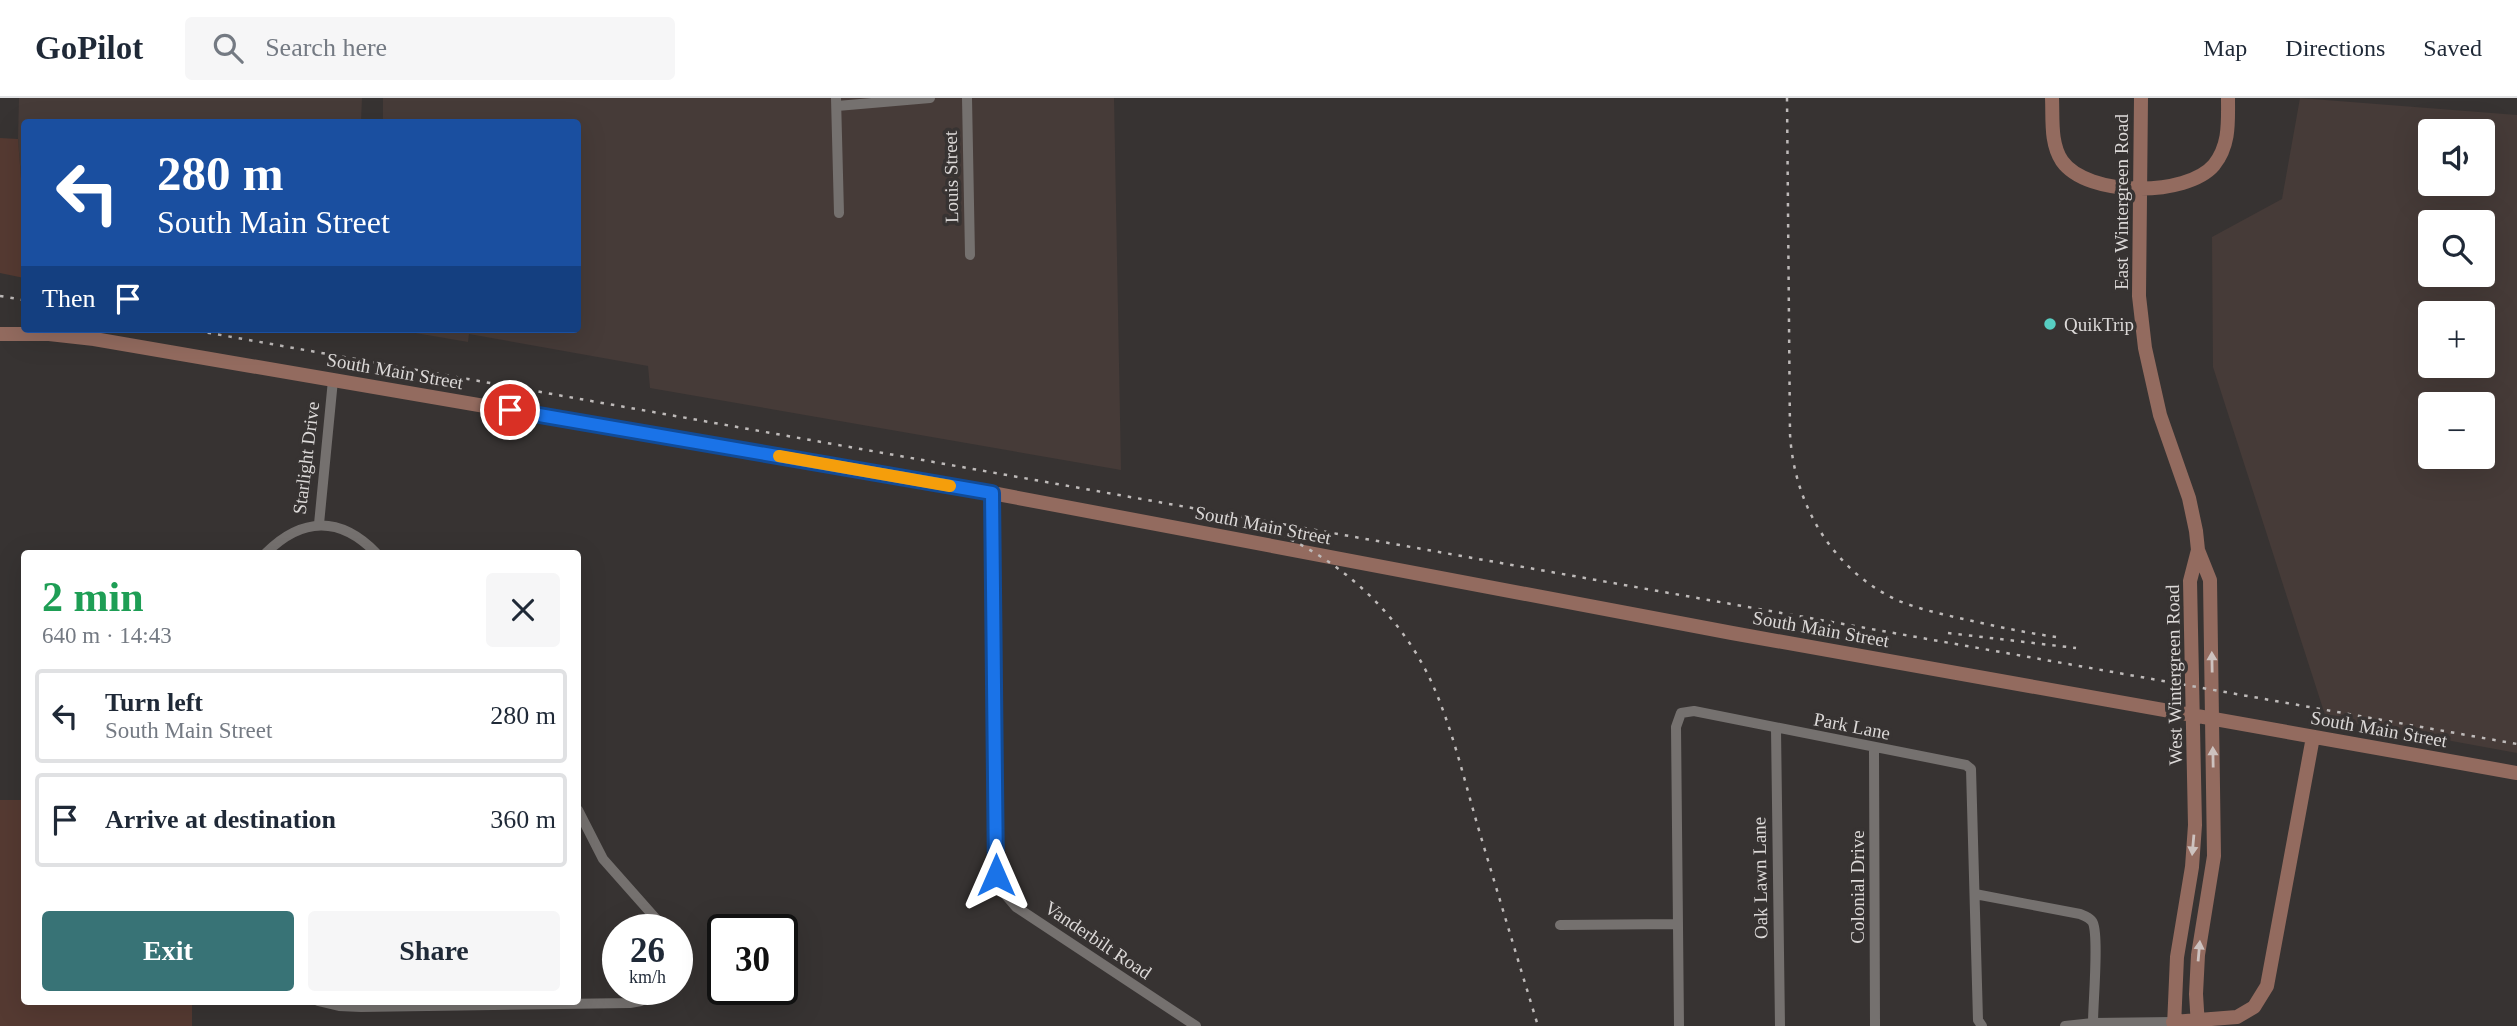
<!DOCTYPE html>
<meta charset="utf-8">
<style>
body{margin:0;font-family:"Times New Roman",serif;background:#f6f6f7;color:#1f2937;height:100vh;display:flex;flex-direction:column;font-size:26px;white-space:nowrap}
*{box-sizing:border-box;margin:0}
p{font-size:23px;color:#747a83}
.icon{flex:none;width:38px;height:38px;fill:none;stroke:currentColor;stroke-width:2;stroke-linecap:round;stroke-linejoin:round}
.map{position:relative;flex:1;overflow:hidden}
.drawer{position:absolute;left:21px;top:452px;width:560px;height:455px;display:flex;flex-direction:column;background:#fff;border-radius:7px;box-shadow:0 7px 28px #0002}
.drawer>*{flex:none}
.banner{position:absolute;left:21px;top:21px;width:560px;height:214px;border-radius:7px;box-shadow:0 7px 28px #0002;background:#1a4fa0;color:#fff;overflow:hidden}
.buttons{position:absolute;left:2418px;top:21px;display:grid;gap:14px}
.buttons a{display:grid;place-items:center;width:77px;height:77px;border-radius:7px;background:#fff;box-shadow:0 7px 28px #0002;font-size:35px}
.speed{position:absolute;left:602px;top:816px;display:flex;gap:14px;font-size:35px;font-weight:700;text-align:center}
.speed>*{display:grid;place-content:center;width:91px;height:91px;border-radius:50%;background:#fff;box-shadow:0 7px 28px #0002;line-height:1}
.speed small{font-size:18px;font-weight:400}
.speed .limit{border:4px solid #111;border-radius:10px;background:#fff;color:#111}
.pin{position:absolute;display:grid;place-items:center;width:60px;height:60px;color:#fff;margin:-30px;border:4px solid #fff;border-radius:50%;box-shadow:0 2px 7px #0007}
.me{position:absolute;width:77px;margin:-38px;rotate:0deg;stroke-linejoin:round;filter:drop-shadow(0 0 5px #0008)}
.turn{display:flex;align-items:center;gap:24px;height:147px;padding:0 21px;font-size:32px}
.turn .icon{width:91px;height:91px;stroke-width:2.5}
.turn b{display:block;font-size:49px;line-height:60px}
.then{display:flex;align-items:center;height:66px;padding:0 21px;background:#0003;gap:14px;font-size:26px}
.round{display:grid;place-items:center;flex:none;width:74px;height:74px;border-radius:7px;background:#f6f6f7}
.headline{display:flex;align-items:center;justify-content:space-between;height:119px;padding:0 21px}
h1{font-size:42px;font-weight:800;line-height:52px;color:#1e9e55}
.action{display:flex;gap:14px;margin-top:auto;padding:14px 21px}
.action a{flex:1;height:80px;border-radius:7px;background:#387376;color:#fff;font-size:28px;font-weight:800;line-height:80px;text-align:center}
.action a+a{background:#f6f6f7;color:#1f2937}
ul{padding:0;list-style:none}
li{display:flex;align-items:center;gap:21px;height:94px;margin:0 14px 10px;padding:0 7px;border:4px solid #e0e1e3;border-radius:7px}
li div{flex:1}
li b{display:block;font-size:26px}
li em{font-style:normal}
header{display:flex;align-items:center;gap:42px;box-sizing:border-box;height:98px;padding:0 35px;background:#fff;border-bottom:2px solid #e0e1e3}
header strong{font-size:33px}
nav{display:flex;gap:38px;margin-inline-start:auto;font-size:24px}
.search{width:490px;height:63px;background:#f6f6f7;display:flex;align-items:center;gap:18px;box-sizing:border-box;padding:0 24px;border-radius:7px;color:#747a83;font-size:26px}
.map>svg:first-child{display:block}
.built{fill:#463b38;fill-rule:evenodd}
.green{fill:#553a32}
.lines{fill:none;stroke-linecap:round;stroke-linejoin:round}
.street{stroke:#75716f;stroke-width:10}
.secondary{stroke:#936b5f;stroke-width:14}
.rail{stroke:#bebab9;stroke-width:2.5;stroke-dasharray:3.5 7;stroke-linecap:butt}
.oneway{fill:#cdc2bf}
.route-casing{stroke:#114b97;stroke-width:18}
.route{stroke:#1a73e8;stroke-width:12}
.slow{stroke:#f59e0b;stroke-width:12}
.poi-dot{fill:#57cec2;stroke:#373332;stroke-width:2.5}
.labels{text-anchor:middle;dominant-baseline:central;stroke-width:7;stroke-linejoin:round;paint-order:stroke}
.street-label{font-size:19px;fill:#dbd8d7;stroke:#373332}
.poi-label{font-size:19px;fill:#dbd8d7;stroke:#373332;text-anchor:start}
</style>
<header>
<strong>GoPilot</strong>
<div class="search"><svg class="icon" aria-label="search" viewBox="0 0 24 24"><circle cx="10" cy="10" r="6"/><path d="M15 15l6 6"/></svg>Search here</div>
<nav><a>Map</a><a>Directions</a><a>Saved</a></nav>
</header>
<div class="map">
<svg width="2517" height="928" viewBox="0 0 2517 928">
<rect width="100%" height="100%" fill="#373332"/>
<path class="built" d="M 19,0 L 362,0 L 361,24 L 24,24 L 24,119 L 18,41 Z
M 383,0 L 1114,0 L 1121,372 L 650,290 L 648,268 L 469,236 L 468,244 L 392,231 L 578,231 L 578,24 L 383,24 Z
M 2300,0 L 2517,17 L 2517,655 L 2326,620 L 2213,269 L 2212,139 L 2282,101 ZM 2483,33 L 2483,86 L 2431,86 L 2431,33 ZM 2483,124 L 2483,177 L 2431,177 L 2431,124 ZM 2483,215 L 2483,268 L 2431,268 L 2431,215 ZM 2483,306 L 2483,359 L 2431,359 L 2431,306 Z"/>
<path class="green" d="M 0,40 L 18,41 L 24,119 L 24,180 L 0,175 Z
M 0,702 L 24,702 L 24,903 L 192,903 L 192,928 L 0,928 Z"/>
<g class="lines">
<path class="street" d="M 836,0 L 839,115
M 967,0 L 970,157
M 837,8 L 930,0
M 992,395 L 996,777 L 1004,795 L 1016,809 L 1196,928
M 319,426 L 333,282
M 266,455 C 302,419 340,418 376,455
M 1776,631 L 1780,928
M 1874,651 L 1875,928
M 578,712 L 603,761 L 665,831
M 1975,796 L 2080,816 C 2085,818 2091,820 2093,825 C 2099,840 2093,905 2093,925
M 1560,827 L 1677,826
M 318,903 L 339,908 L 361,909 L 630,905 L 641,903 L 658,891
M 1679,928 L 1676,629 L 1681,615 L 1694,613 L 1966,667 L 1971,671 L 1978,922 L 1982,928
M 2065,928 L 2093,925 L 2173,924"/>
<path class="secondary" d="M 2052,0 C 2053,21 2050,45 2062,63 C 2087,99 2187,99 2214,67 C 2230,47 2228,24 2228,0
M 2141,0 L 2139,198 L 2145,250 L 2160,317 L 2189,400 L 2196,433 L 2198,452 L 2210,482 L 2214,758 L 2198,857 L 2196,896 L 2198,928
M 0,236 L 49,236 L 94,241 L 992,395 L 1732,535 L 2517,675
M 2173,924 L 2237,919 L 2254,909 L 2267,888 L 2313,639
M 2174,928 L 2177,859 L 2192,769 L 2195,727 L 2190,483 L 2198,452"/>
<path class="rail" d="M 1787,0 L 1790,336 C 1794,407 1833,473 1899,503 C 1924,513 1951,518 1977,524 C 2003,530 2029,535 2056,539
M 0,198 L 24,202
M 187,231 L 2517,646
M 1262,429 C 1334,456 1398,512 1431,583 C 1452,629 1464,681 1478,729 C 1498,796 1518,862 1538,928
M 1948,535 L 2076,550"/>
</g>
<defs><path id="oneway-solid" d="M-6-.8H1V-3.2L6.5 0L1 3.2V.8H-6Z" transform="scale(1.75)"/></defs>
<g class="oneway">
<use href="#oneway-solid" transform="translate(2212 564) rotate(-91)"/>
<use href="#oneway-solid" transform="translate(2213 659) rotate(-91)"/>
<use href="#oneway-solid" transform="translate(2193 747) rotate(95)"/>
<use href="#oneway-solid" transform="translate(2199 853) rotate(-85)"/>
</g>
<g class="lines">
<defs>
<path id="route" d="M 510,312 L 992,395 L 996,777"/>
</defs>
<use href="#route" class="route-casing"/>
<use href="#route" class="route"/>
<path class="slow" d="M 779,358 L 950,388"/>
</g>
<circle class="poi-dot" cx="2050" cy="226" r="7"/>
<g class="labels">
<g class="street-label">
<text transform="translate(951 79) rotate(-91)">Louis Street</text>
<text transform="translate(2121 104) rotate(-90)">East Wintergreen Road</text>
<text transform="translate(395 273) rotate(10)">South Main Street</text>
<text transform="translate(306 360) rotate(-83)">Starlight Drive</text>
<text transform="translate(1263 427) rotate(11)">South Main Street</text>
<text transform="translate(1821 531) rotate(10)">South Main Street</text>
<text transform="translate(2174 577) rotate(-91)">West Wintergreen Road</text>
<text transform="translate(1852 628) rotate(11)">Park Lane</text>
<text transform="translate(2379 631) rotate(10)">South Main Street</text>
<text transform="translate(1760 780) rotate(-91)">Oak Lawn Lane</text>
<text transform="translate(1857 789) rotate(-90)">Colonial Drive</text>
<text transform="translate(1098 842) rotate(34)">Vanderbilt Road</text>
</g>
<g class="poi-label">
<text x="2064" y="226">QuikTrip</text>
</g>
</g>
</svg>
<div class="buttons">
<a><svg class="icon" aria-label="sound" viewBox="0 0 24 24"><path d="M4 9h4l5-4v14l-5-4H4zM17 9q2 3 0 6"/></svg></a>
<a><svg class="icon" aria-label="search" viewBox="0 0 24 24"><circle cx="10" cy="10" r="6"/><path d="M15 15l6 6"/></svg></a>
<a>+</a>
<a>−</a>
</div>
<div class="speed"><div>26<small>km/h</small></div><div class="limit">30</div></div>
<div class="pin" style="left:510px;top:312px;background:#d93025"><svg class="icon" aria-label="arrive" viewBox="0 0 24 24"><path d="M6 21V4h12l-3 4 3 4H6"/></svg></div>
<svg class="me" style="left:996px;top:777px" viewBox="-20 -20 40 40"><path d="M0-17L14 15 0 8-14 15z" fill="#1a73e8" stroke="#fff" stroke-width="4"/></svg>
<div class="banner">
<div class="turn"><svg class="icon" aria-label="left" viewBox="0 0 24 24"><path d="M17 20v-9H6M10 6l-5 5 5 5"/></svg><div><b>280 m</b>South Main Street</div></div>
<div class="then">Then<svg class="icon" aria-label="arrive" viewBox="0 0 24 24"><path d="M6 21V4h12l-3 4 3 4H6"/></svg></div>
</div>
<section class="drawer">
<div class="headline"><div><h1>2 min</h1><p>640 m · 14:43</p></div><a class="round"><svg class="icon" aria-label="close" viewBox="0 0 24 24"><path d="M6 6l12 12M18 6L6 18"/></svg></a></div>
<ul>
<li><svg class="icon" aria-label="left" viewBox="0 0 24 24"><path d="M17 20v-9H6M10 6l-5 5 5 5"/></svg><div><b>Turn left</b><p>South Main Street</p></div><em>280 m</em></li>
<li><svg class="icon" aria-label="arrive" viewBox="0 0 24 24"><path d="M6 21V4h12l-3 4 3 4H6"/></svg><div><b>Arrive at destination</b></div><em>360 m</em></li>
</ul>
<div class="action"><a>Exit</a><a>Share</a></div>
</section>
</div>
